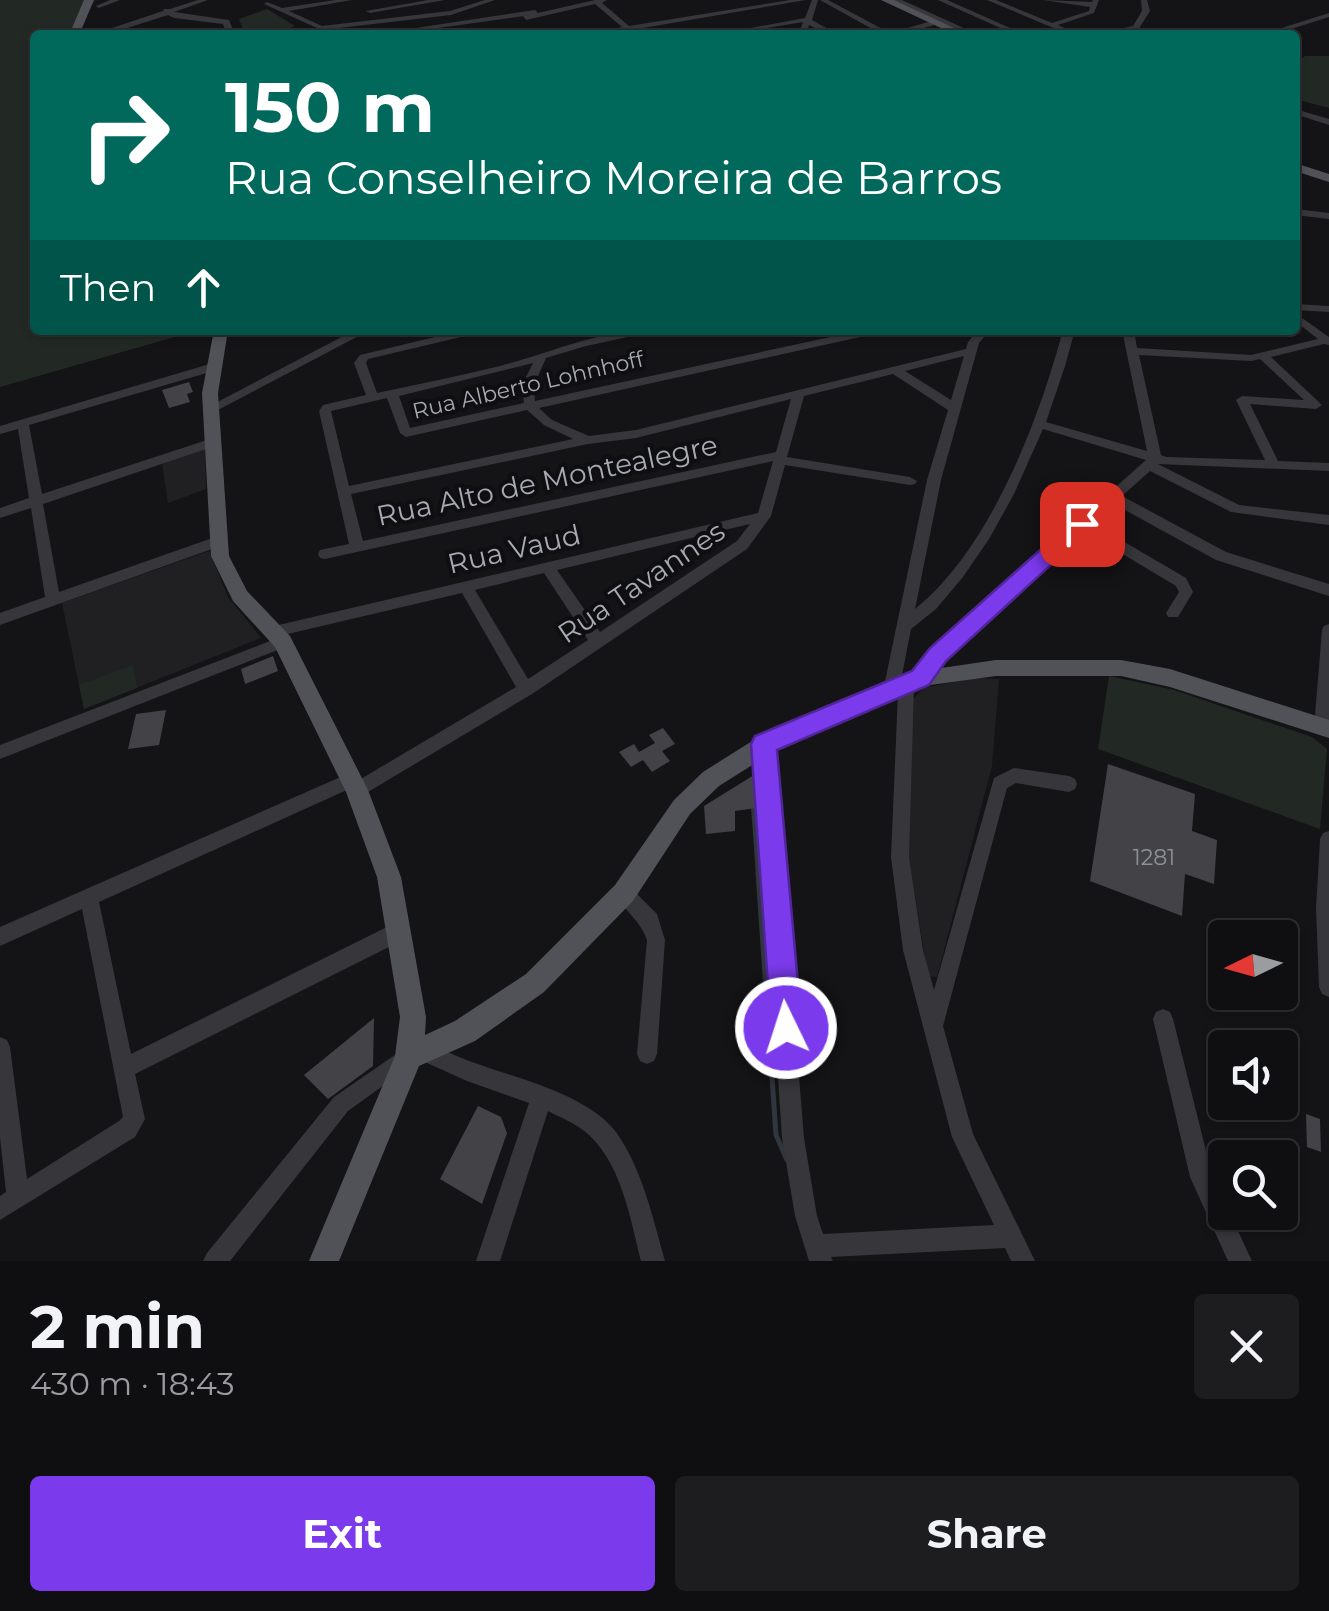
<!DOCTYPE html>
<meta charset="utf-8">
<style>
body{margin:0;font-family:Montserrat,sans-serif;background:#1d1c1e;color:#f1f3f6;height:100vh;display:flex;flex-direction:column;font-size:38px;white-space:nowrap}
*{box-sizing:border-box;margin:0}
p{font-size:32px;color:#9b9c9f}
.icon{flex:none;width:55px;height:55px;fill:none;stroke:currentColor;stroke-width:2;stroke-linecap:round;stroke-linejoin:round}
.map{position:relative;height:1261px;overflow:hidden}
.panel{display:flex;flex-direction:column;background:#0f0e10;flex:1}
.panel>*{flex:none}
.banner{position:absolute;left:30px;top:30px;width:1270px;height:305px;border-radius:10px;box-shadow:0 2px 8px #0004,0 0 0 2px #2f2e30;background:#00695c;color:#fff;overflow:hidden}
.needle{width:65px;rotate:265deg}
.tools{position:absolute;left:1208px;top:920px;display:grid;gap:20px}
.tools a{display:grid;place-items:center;width:90px;height:90px;border-radius:10px;background:#0f0e10;box-shadow:0 2px 8px #0004,0 0 0 2px #2f2e30;font-size:50px}
.pin{position:absolute;display:grid;place-items:center;width:85px;height:85px;color:#fff;margin:-42px;border-radius:20px;box-shadow:0 5px 15px #0006}
.me{position:absolute;width:110px;margin:-55px;rotate:356deg;stroke-linejoin:round;filter:drop-shadow(0 0 8px #0008)}
.turn{display:flex;align-items:center;gap:35px;height:210px;padding:0 30px;font-size:45px}
.turn .icon{width:130px;height:130px;stroke-width:2.5}
.turn b{display:block;font-size:70px;line-height:85px}
.then{display:flex;align-items:center;height:95px;padding:0 30px;background:#0003;gap:20px;font-size:38px}
.round{display:grid;place-items:center;flex:none;width:105px;height:105px;border-radius:10px;background:#1d1c1e}
.head{display:flex;align-items:center;justify-content:space-between;height:170px;padding:0 30px}
h1{font-size:60px;font-weight:700;line-height:75px}
.primary-button{display:flex;gap:20px;margin-top:auto;padding:20px 30px}
.primary-button a{flex:1;height:115px;border-radius:10px;background:#7c3aed;color:#fff;font-size:40px;font-weight:700;line-height:115px;text-align:center}
.primary-button a+a{background:#1d1c1e;color:#f1f3f6}
.map>svg:first-child{display:block}
.built{fill:#202022}
.green{fill:#222924}
.lines{fill:none;stroke-linecap:round;stroke-linejoin:round}
.stream-far1{stroke:#30363e;stroke-width:4}
.stream{stroke:#30363e;stroke-width:5}
.building{fill:#434347}
.minor{fill:#37373b;fill-rule:evenodd}
.major{fill:#515258;fill-rule:evenodd}
.route{fill:#7c3aed;stroke:#51269a;stroke-width:2.5}
.labels{text-anchor:middle;dominant-baseline:central;stroke-width:8;stroke-linejoin:round;paint-order:stroke}
.far-street-label{font-size:22px;fill:#a7a9b3;stroke:#0f0e10}
.number-label{font-size:22px;fill:#8e9098}
.street-label{font-size:28px;fill:#a7a9b3;stroke:#0f0e10}
</style>
<div class="map">
<svg width="1329" height="1261" viewBox="0 0 1329 1261">
<rect width="100%" height="100%" fill="#141315"/>
<path class="built" d="M 205,449 L 206,489 L 168,503 L 162,463 Z
M 209,551 L 228,597 L 261,638 L 84,709 L 62,603 Z
M 974,678 L 999,679 L 992,766 L 937,977 L 928,976 L 907,846 L 913,699 L 924,688 Z"/>
<path class="green" d="M 0,0 L 95,0 L 69,35 L 35,35 L 35,330 L 199,330 L 0,387 Z
M 267,9 L 295,26 L 277,34 L 296,31 L 306,35 L 245,35 L 239,19 Z
M 1305,56 L 1329,56 L 1329,108 L 1295,99 L 1295,64 Z
M 133,665 L 137,688 L 84,709 L 79,685 Z
M 1109,676 L 1174,690 L 1312,737 L 1327,749 L 1320,829 L 1098,749 Z"/>
<g class="lines">
<path class="stream-far1" d="M 753,807 L 758,876"/>
<path class="stream" d="M 758,873 L 776,1135 L 787,1160"/>
</g>
<path class="building" d="M 189,382 L 193,392 L 187,394 L 190,402 L 169,408 L 162,390 Z
M 273,656 L 278,671 L 245,684 L 241,669 Z
M 166,710 L 159,745 L 128,749 L 136,714 Z
M 663,728 L 675,744 L 662,751 L 670,761 L 652,772 L 643,760 L 631,767 L 619,752 L 634,744 L 639,752 L 655,743 L 649,735 Z
M 1108,764 L 1195,794 L 1192,831 L 1217,840 L 1214,884 L 1185,874 L 1182,916 L 1090,881 Z
M 754,775 L 756,808 L 735,811 L 735,831 L 706,834 L 704,806 Z
M 374,1018 L 373,1066 L 328,1099 L 304,1075 Z
M 478,1106 L 501,1117 L 507,1133 L 482,1204 L 440,1179 Z
M 1306,1114 L 1320,1119 L 1321,1152 L 1307,1147 Z"/>
<g class="lines">
<path class="minor" d="M 110,0 L 120,0 L 99,8 L 96,6 Z
M 198,0 L 208,0 L 174,12 L 229,20 L 235,35 L 227,35 L 223,24 L 174,18 L 168,15 L 124,29 L 169,35 L 114,32 L 105,35 L 70,35 L 112,28 L 163,11 L 164,9 L 170,9 Z
M 335,0 L 352,0 L 289,11 L 322,26 L 450,11 L 485,0 L 495,0 L 451,15 L 330,29 L 332,31 L 328,33 L 264,4 L 267,2 L 282,8 Z
M 428,0 L 445,0 L 370,13 L 366,11 Z
M 595,0 L 607,0 L 602,3 L 629,26 L 790,0 L 806,0 L 602,35 L 585,35 L 622,27 L 595,4 L 526,20 L 523,16 L 531,15 L 388,35 L 369,35 L 535,10 L 538,13 Z
M 812,0 L 818,0 L 812,20 L 839,35 L 829,35 L 809,25 L 806,35 L 798,35 L 803,22 L 749,31 L 745,29 L 805,18 Z
M 820,0 L 828,0 L 890,33 L 935,20 L 893,0 L 902,0 L 979,35 L 969,35 L 938,21 L 938,24 L 900,35 L 883,35 Z
M 938,0 L 947,0 L 1026,35 L 1016,35 Z
M 987,0 L 996,0 L 1052,23 L 1089,11 L 1090,7 L 1043,0 L 1092,2 L 1093,0 L 1099,0 L 1094,13 L 1058,25 L 1080,35 L 1070,35 Z
M 1141,0 L 1147,0 L 1150,11 L 1138,30 L 1108,35 L 1092,35 L 1133,26 L 1142,11 Z
M 1329,13 L 1329,17 L 1272,35 L 1260,35 Z
M 1295,51 L 1299,53 L 1299,58 L 1295,60 Z
M 1295,109 L 1329,119 L 1329,125 L 1295,114 Z
M 1295,209 L 1329,213 L 1329,219 L 1295,215 Z
M 1295,304 L 1329,306 L 1329,312 L 1295,310 Z
M 1295,313 L 1329,337 L 1329,345 L 1324,344 L 1271,357 L 1322,405 L 1316,409 L 1250,404 L 1278,461 L 1329,463 L 1329,471 L 1158,464 L 1239,505 L 1329,515 L 1329,525 L 1231,512 L 1150,471 L 1122,496 L 1226,552 L 1329,584 L 1329,596 L 1216,560 L 1114,504 L 1092,523 L 1186,578 L 1193,592 L 1178,617 L 1168,617 L 1166,613 L 1179,592 L 1176,586 L 1084,531 L 943,658 C 936,668 929,687 915,683 L 913,678 L 933,650 L 1146,460 L 1043,429 L 1014,494 L 989,539 L 963,577 L 936,609 L 911,629 L 901,680 L 912,680 L 914,685 L 909,857 L 923,950 L 934,990 L 994,778 L 1014,768 L 1069,776 L 1075,779 L 1077,784 L 1075,789 L 1069,792 L 1016,783 L 1007,788 L 943,1026 L 973,1134 L 1035,1261 L 1011,1261 L 1005,1248 L 831,1257 L 833,1261 L 809,1261 L 795,1216 L 782,1138 L 756,744 L 758,739 L 764,737 L 770,739 L 772,744 L 804,1138 L 817,1216 L 823,1234 L 994,1225 L 952,1137 L 903,950 L 891,857 L 898,693 L 891,698 L 885,696 L 883,691 L 927,480 L 948,410 L 893,374 L 804,396 L 787,457 L 910,477 L 917,481 L 915,484 L 910,485 L 785,465 L 771,516 L 747,549 L 532,694 L 363,795 L 357,798 L 351,795 L 349,789 L 99,902 L 131,1054 L 393,924 L 400,922 L 407,924 L 409,931 L 407,938 L 135,1074 L 145,1119 L 135,1137 L 0,1220 L 0,1196 L 6,1192 L 0,1137 L 0,1037 L 7,1040 L 10,1047 L 27,1179 L 119,1121 L 123,1117 L 82,909 L 0,946 L 0,927 L 345,775 L 351,772 L 357,775 L 359,780 L 516,687 L 462,593 L 275,637 L 270,635 L 267,631 L 270,627 L 758,513 L 773,461 L 325,559 L 320,558 L 318,554 L 320,550 L 349,544 L 319,411 L 323,405 L 366,395 L 354,363 L 360,355 L 464,330 L 484,330 L 482,332 L 368,359 L 366,363 L 377,393 C 418,384 459,376 500,366 C 551,353 598,330 652,330 L 646,333 L 586,346 L 546,358 L 534,385 L 535,401 L 863,330 L 884,330 L 878,333 L 539,408 L 552,420 L 589,436 L 636,430 L 966,349 L 968,342 L 978,330 L 990,330 L 979,343 L 941,480 L 915,609 C 990,549 1039,420 1063,330 L 1075,330 L 1065,366 L 1046,422 L 1147,451 L 1122,330 L 1134,330 L 1137,348 L 1251,355 L 1318,339 L 1295,321 ZM 1139,355 L 1251,361 L 1260,359 L 1304,400 L 1242,396 L 1236,400 L 1265,460 L 1166,457 L 1161,455 ZM 964,356 L 951,400 L 905,371 ZM 533,363 L 522,385 L 524,403 L 410,428 L 399,396 ZM 387,398 L 400,433 L 406,437 L 527,410 L 544,425 L 573,439 L 349,486 L 331,411 ZM 791,399 L 776,452 L 363,541 L 351,494 L 588,444 L 636,438 ZM 750,524 L 737,541 L 600,632 L 557,570 ZM 544,573 L 588,640 L 528,679 L 475,590 Z
M 355,330 L 370,330 L 216,411 L 208,411 L 206,408 Z
M 213,363 L 219,367 L 217,370 L 29,425 L 42,494 L 207,440 L 215,440 L 217,443 L 215,446 L 43,504 L 59,592 L 218,536 L 223,537 L 225,541 L 223,545 L 0,625 L 0,613 L 45,597 L 31,508 L 0,518 L 0,508 L 29,498 L 18,429 L 0,434 L 0,426 Z
M 1329,624 L 1329,729 L 1322,734 L 1316,732 L 1314,727 L 1322,630 L 1324,626 Z
M 283,636 L 288,638 L 291,642 L 288,646 L 0,759 L 0,745 Z
M 1329,831 L 1329,997 L 1322,994 L 1319,987 L 1316,908 L 1320,839 L 1323,833 Z
M 624,884 L 630,887 L 657,914 L 665,940 L 657,1054 L 654,1061 L 647,1064 L 640,1061 L 637,1054 L 647,940 C 640,920 624,911 615,893 L 618,887 Z
M 1163,1009 L 1170,1012 L 1173,1019 L 1212,1175 L 1225,1204 L 1225,1212 L 1229,1212 L 1252,1261 L 1228,1261 L 1190,1177 L 1153,1019 L 1156,1012 Z
M 423,1041 C 440,1048 455,1056 472,1062 C 516,1078 587,1094 616,1132 C 642,1168 653,1219 665,1261 L 641,1261 C 630,1218 621,1159 583,1130 C 572,1122 560,1117 548,1111 L 500,1261 L 476,1261 L 529,1103 L 467,1081 L 416,1058 L 413,1051 L 416,1044 Z
M 405,1048 L 412,1051 L 415,1058 L 412,1065 L 348,1111 L 230,1261 L 203,1261 L 207,1253 L 334,1097 Z"/>
<path class="major" d="M 84,0 L 94,0 L 79,35 L 69,35 Z
M 881,0 L 894,0 L 969,35 L 956,35 Z
M 1295,163 L 1329,174 L 1329,182 L 1295,171 Z
M 214,330 L 228,330 L 218,393 L 229,556 L 247,591 L 290,636 L 368,790 L 401,877 L 426,1017 L 425,1035 L 455,1021 L 526,974 L 615,885 L 674,800 L 703,772 L 776,726 L 914,672 L 996,660 L 1121,660 L 1170,669 L 1329,720 L 1329,738 L 1170,687 L 1121,676 L 996,676 L 923,686 L 792,740 L 719,786 L 690,814 L 633,901 L 544,992 L 475,1041 L 419,1066 L 339,1261 L 309,1261 L 395,1056 L 400,1017 L 377,877 L 346,792 L 275,647 L 233,601 L 211,556 L 202,393 Z"/>
</g>
<path class="route" d="M 1082,517 L 1093,524 L 1090,529 L 946,661 L 929,685 L 777,750 L 802,1028 L 797,1039 L 786,1043 L 775,1039 L 771,1028 L 751,744 L 755,736 L 912,671 L 930,648 L 1075,519 Z"/>
<g class="labels">
<g class="far-street-label">
<text transform="translate(528 385) rotate(-13)">Rua Alberto Lohnhoff</text>
</g>
<g class="number-label">
<text x="1154" y="857">1281</text>
</g>
<g class="street-label">
<text transform="translate(547 480) rotate(-12)">Rua Alto de Montealegre</text>
<text transform="translate(514 549) rotate(-13)">Rua Vaud</text>
<text transform="translate(641 582) rotate(-34)">Rua Tavannes</text>
</g>
</g>
</svg>
<div class="tools">
<a><svg class="needle" viewBox="-14 -14 28 28"><path d="M0-13l5 13h-10z" fill="#e53935"/><path d="M0 13l5-13h-10z" fill="#9b9c9f"/></svg></a>
<a><svg class="icon" aria-label="sound" viewBox="0 0 24 24"><path d="M4 9h4l5-4v14l-5-4H4zM17 9q2 3 0 6"/></svg></a>
<a><svg class="icon" aria-label="search" viewBox="0 0 24 24"><circle cx="10" cy="10" r="6"/><path d="M15 15l6 6"/></svg></a>
</div>
<div class="pin" style="left:1082px;top:524px;background:#d93025"><svg class="icon" aria-label="arrive" viewBox="0 0 24 24"><path d="M6 21V4h12l-3 4 3 4H6"/></svg></div>
<svg class="me" style="left:786px;top:1028px" viewBox="-20 -20 40 40"><circle r="17" fill="#7c3aed" stroke="#fff" stroke-width="3"/><path d="M0-11L8 9 0 5-8 9z" fill="#fff"/></svg>
<div class="banner">
<div class="turn"><svg class="icon" aria-label="right" viewBox="0 0 24 24"><path d="M7 20v-9h11M14 6l5 5-5 5"/></svg><div><b>150 m</b>Rua Conselheiro Moreira de Barros</div></div>
<div class="then">Then<svg class="icon" aria-label="ahead" viewBox="0 0 24 24"><path d="M12 20V5M6 11l6-6 6 6"/></svg></div>
</div>
</div>
<section class="panel">
<div class="head"><div><h1>2 min</h1><p>430 m · 18:43</p></div><a class="round"><svg class="icon" aria-label="close" viewBox="0 0 24 24"><path d="M6 6l12 12M18 6L6 18"/></svg></a></div>
<div class="primary-button"><a>Exit</a><a>Share</a></div>
</section>
